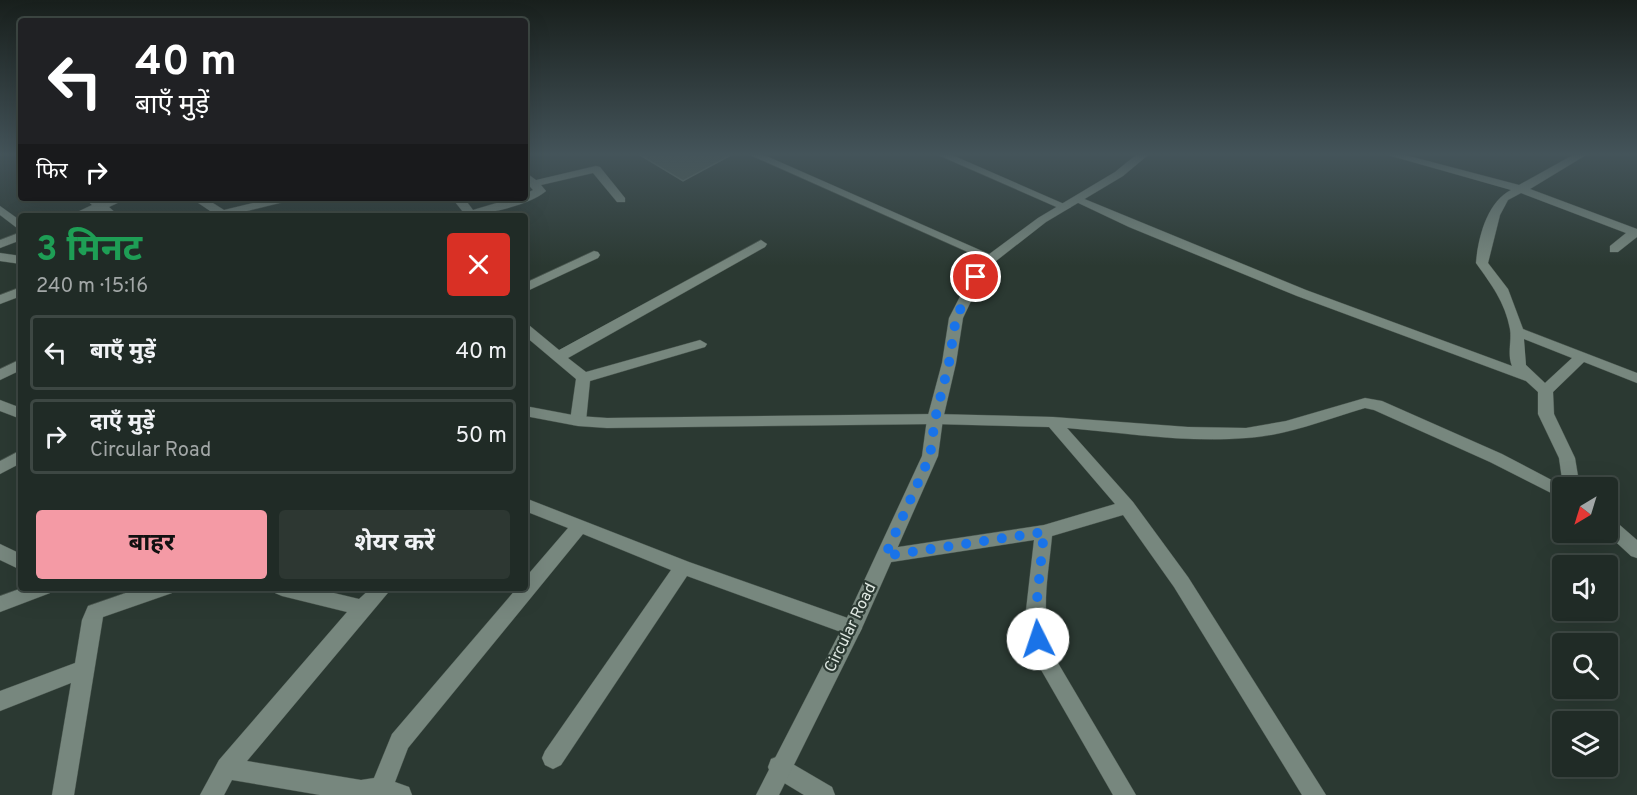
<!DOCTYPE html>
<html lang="hi">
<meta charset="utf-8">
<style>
body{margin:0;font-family:Overpass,"Noto Sans Devanagari",sans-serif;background:#2d3732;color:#f1f3f6;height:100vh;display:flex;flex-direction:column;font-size:22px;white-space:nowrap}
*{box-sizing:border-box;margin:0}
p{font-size:20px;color:#a2a7a7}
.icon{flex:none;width:33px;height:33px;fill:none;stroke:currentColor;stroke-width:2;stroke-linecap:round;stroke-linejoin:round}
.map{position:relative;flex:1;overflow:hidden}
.details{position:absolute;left:18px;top:213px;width:510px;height:378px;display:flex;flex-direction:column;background:#202b26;border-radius:6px;box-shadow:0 6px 24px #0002,0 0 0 2px #3d4743}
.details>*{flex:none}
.hud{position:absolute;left:18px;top:18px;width:510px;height:183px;border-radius:6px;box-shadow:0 6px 24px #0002,0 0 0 2px #3d4743;background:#202124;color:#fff;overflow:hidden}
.needle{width:39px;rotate:218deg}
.buttons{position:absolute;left:1552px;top:477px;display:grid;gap:12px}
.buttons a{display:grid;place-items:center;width:66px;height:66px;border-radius:6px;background:#202b26;box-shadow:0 6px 24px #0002,0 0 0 2px #3d4743;font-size:30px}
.pin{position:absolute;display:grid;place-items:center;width:51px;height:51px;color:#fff;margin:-26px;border:3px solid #fff;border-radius:50%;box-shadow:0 2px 6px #0007}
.me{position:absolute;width:66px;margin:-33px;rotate:356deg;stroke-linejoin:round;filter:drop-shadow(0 0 4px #0008)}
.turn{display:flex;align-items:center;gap:21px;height:126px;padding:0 18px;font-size:27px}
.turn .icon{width:78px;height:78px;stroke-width:2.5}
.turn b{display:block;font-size:42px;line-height:51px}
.then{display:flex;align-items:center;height:57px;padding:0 18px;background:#0003;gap:12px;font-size:22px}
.round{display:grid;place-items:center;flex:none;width:63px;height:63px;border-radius:6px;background:#2d3732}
.summary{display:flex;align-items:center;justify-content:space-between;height:102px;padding:0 18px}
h1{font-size:36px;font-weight:700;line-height:45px;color:#1e9e55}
.primary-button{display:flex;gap:12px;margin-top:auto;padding:12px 18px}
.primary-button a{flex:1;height:69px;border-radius:6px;background:#f49aa5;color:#111;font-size:24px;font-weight:700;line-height:69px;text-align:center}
.primary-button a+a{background:#2d3732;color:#f1f3f6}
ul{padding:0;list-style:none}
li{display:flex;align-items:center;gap:18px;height:75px;margin:0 12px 9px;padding:0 6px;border:3px solid #3d4743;border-radius:6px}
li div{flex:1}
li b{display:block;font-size:22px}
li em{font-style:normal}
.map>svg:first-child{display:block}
.building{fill:#4f5f56;stroke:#64746b;stroke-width:1.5}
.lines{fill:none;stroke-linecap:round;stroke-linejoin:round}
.minor-casing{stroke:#48544d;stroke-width:1}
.tertiary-casing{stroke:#48544d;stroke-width:1}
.secondary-casing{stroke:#48544d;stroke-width:1}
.minor{fill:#77877e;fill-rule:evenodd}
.tertiary{fill:#77877e;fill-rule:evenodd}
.secondary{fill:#77877e;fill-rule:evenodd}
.route{stroke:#1a73e8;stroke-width:10;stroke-dasharray:0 18}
.labels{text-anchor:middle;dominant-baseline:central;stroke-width:4.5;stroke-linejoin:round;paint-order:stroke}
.street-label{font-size:16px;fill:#dee7e1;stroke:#2b3932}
</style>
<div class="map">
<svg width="1637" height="795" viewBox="0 0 1637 795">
<rect width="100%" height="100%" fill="#2b3932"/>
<path class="building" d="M 640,155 L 731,155 L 683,181 Z"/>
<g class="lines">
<defs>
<path id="minor" d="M 750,155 L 764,155 L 998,258 L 996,261 L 988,261 Z
M 938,155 L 952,155 L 1071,207 L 1065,210 L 1061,209 Z
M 1388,155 L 1405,155 L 1519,185 L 1573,155 L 1586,155 L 1530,189 L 1637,229 L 1637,237 L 1618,252 L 1610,252 L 1610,246 L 1626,233 L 1521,193 L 1508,200 L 1500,215 L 1488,263 L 1508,289 L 1523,329 L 1637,373 L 1637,383 L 1584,362 L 1553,392 L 1554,414 L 1575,458 L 1580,488 L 1563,488 L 1563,499 L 1490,462 L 1374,410 L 1365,408 C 1327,419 1286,436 1246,438 C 1187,443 1126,433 1067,428 L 1133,502 L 1188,577 L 1326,795 L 1302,795 L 1174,587 L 1123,515 L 1052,536 C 1048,579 1039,617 1055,658 L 1136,795 L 1113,795 L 1040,668 L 1028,639 L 1025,619 L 1034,540 L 885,563 L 879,561 L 876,556 L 879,551 L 885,549 L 1044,525 L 1115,504 L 1049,427 L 935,424 L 930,423 L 927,419 L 930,415 L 935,414 L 1053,417 L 1188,427 L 1246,428 L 1286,421 L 1365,398 L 1382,401 L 1502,454 L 1563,486 L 1559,458 L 1538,414 L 1538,392 L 1526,381 L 1297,296 L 1129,227 L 1072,200 L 1074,198 L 1082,198 L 1306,290 L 1512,366 C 1507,354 1512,341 1510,329 C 1505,302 1491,284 1476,263 C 1478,238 1487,202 1511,190 ZM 1524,339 L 1572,358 L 1545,383 L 1526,365 Z
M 596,166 L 600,167 L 625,198 L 625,202 L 617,202 L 593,173 L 541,185 L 546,191 C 529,206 480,216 457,216 L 463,212 L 452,198 L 464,198 L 473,210 L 513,198 L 525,198 L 525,194 L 533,190 L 525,181 L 525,172 L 536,180 Z
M 84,198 L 97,198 L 102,202 L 112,198 L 128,198 L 109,207 L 119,216 L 106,216 L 99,211 L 85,216 L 69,216 L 92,205 Z
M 191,198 L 205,198 L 224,210 L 274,198 L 294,198 L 292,200 L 227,216 L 207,216 L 213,213 Z
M 0,206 L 21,221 L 21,231 L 0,215 Z
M 21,232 L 21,240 L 0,248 L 0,240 Z
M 761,240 L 767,244 L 765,247 L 568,358 L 586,372 L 700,340 L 707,344 L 705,347 L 590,381 L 586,421 L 583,425 L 573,425 L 570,421 L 576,379 L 525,336 L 525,325 L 530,326 L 559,350 Z
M 594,251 L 598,252 L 600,255 L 598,258 L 525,292 L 525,283 Z
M 21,287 L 21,296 L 0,304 L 0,295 Z
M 21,359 L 21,370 L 0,380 L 0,369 Z
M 0,400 L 21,408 L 21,419 L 0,411 Z
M 21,450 L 21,463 L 0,474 L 0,461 Z
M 525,498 L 689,562 L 859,622 L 862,628 L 859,634 L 852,636 L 687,576 L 561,765 L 553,769 L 545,765 L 542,758 L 545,751 L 671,570 L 583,534 L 408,748 L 395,782 L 409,787 L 412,795 L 320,795 L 232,780 L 224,795 L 200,795 L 219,760 L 347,612 L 282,596 L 275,593 L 273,588 L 313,588 L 359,599 L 371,588 L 392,588 L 247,761 L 361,780 L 374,778 L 392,734 L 517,588 L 525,588 L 525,578 L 568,528 L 525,511 Z
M 1608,518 L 1614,520 L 1637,540 L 1637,558 L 1631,556 L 1605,532 L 1608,532 Z
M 0,544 L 21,554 L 21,570 L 0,560 Z
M 22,588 L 52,588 L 50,593 L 0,612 L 0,596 Z
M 140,588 L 174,588 L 172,593 L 103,617 L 74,795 L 52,795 L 71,683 L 0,711 L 0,691 L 75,663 L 82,620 L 88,606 Z
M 779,756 L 832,787 L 835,795 L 804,795 L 771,775 L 768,767 L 771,759 Z"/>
<path id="tertiary" d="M 0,253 L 21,256 L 21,264 L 0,261 Z
M 525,406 L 578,416 L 607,418 L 935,414 L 940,415 L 943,419 L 940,423 L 935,424 L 607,428 L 578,426 L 525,416 Z"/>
<path id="secondary" d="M 1136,155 L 1148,155 L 1123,176 L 1046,222 L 996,261 L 982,278 L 963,318 L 956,363 L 943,419 L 938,456 L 862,628 L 779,795 L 756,795 L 844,624 L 922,456 L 927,419 L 942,363 L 949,318 L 970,277 L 988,255 L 1038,218 L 1115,172 Z"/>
</defs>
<use href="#minor" class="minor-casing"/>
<use href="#tertiary" class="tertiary-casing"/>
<use href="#secondary" class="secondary-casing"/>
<use href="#minor" class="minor"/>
<use href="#tertiary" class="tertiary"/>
<use href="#secondary" class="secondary"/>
</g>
<linearGradient id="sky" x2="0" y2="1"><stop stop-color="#181f1c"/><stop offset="0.58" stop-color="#44545a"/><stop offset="1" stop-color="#44545a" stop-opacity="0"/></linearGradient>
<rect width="1637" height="266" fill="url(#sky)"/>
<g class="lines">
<path class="route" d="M 976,277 L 956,318 L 949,363 L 935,419 L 930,456 L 885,556 L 1044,532 L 1035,619 L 1038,639"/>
</g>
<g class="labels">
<g class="street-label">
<text transform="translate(851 628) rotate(-64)">Circular Road</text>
</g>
</g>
</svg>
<div class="buttons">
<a><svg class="needle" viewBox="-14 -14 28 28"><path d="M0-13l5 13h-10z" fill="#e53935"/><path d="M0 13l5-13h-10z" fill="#a2a7a7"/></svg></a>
<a><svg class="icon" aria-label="sound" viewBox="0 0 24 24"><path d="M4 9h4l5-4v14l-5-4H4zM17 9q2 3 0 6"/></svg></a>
<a><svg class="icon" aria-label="search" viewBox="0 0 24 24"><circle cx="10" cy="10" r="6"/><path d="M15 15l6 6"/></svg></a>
<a><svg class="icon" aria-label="layers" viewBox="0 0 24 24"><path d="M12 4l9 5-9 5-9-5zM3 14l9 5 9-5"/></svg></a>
</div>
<div class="pin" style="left:976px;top:277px;background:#d93025"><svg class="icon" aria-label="arrive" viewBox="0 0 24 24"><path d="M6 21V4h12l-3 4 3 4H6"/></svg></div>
<svg class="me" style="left:1038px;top:639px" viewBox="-20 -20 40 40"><circle r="19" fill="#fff"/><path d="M0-13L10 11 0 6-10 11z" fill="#1a73e8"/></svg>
<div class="hud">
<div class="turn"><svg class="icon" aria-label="left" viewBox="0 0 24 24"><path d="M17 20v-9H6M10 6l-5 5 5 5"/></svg><div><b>40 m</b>बाएँ मुड़ें</div></div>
<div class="then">फिर<svg class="icon" aria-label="right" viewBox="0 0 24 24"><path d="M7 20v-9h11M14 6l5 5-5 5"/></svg></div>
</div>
<section class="details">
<div class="summary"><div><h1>3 मिनट</h1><p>240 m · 15:16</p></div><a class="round" style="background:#d93025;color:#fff"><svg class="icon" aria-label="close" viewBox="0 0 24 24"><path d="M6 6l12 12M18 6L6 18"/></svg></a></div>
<ul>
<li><svg class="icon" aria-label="left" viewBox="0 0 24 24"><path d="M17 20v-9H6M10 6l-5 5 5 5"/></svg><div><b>बाएँ मुड़ें</b></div><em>40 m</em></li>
<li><svg class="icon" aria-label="right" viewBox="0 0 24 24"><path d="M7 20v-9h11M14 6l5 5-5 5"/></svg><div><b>दाएँ मुड़ें</b><p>Circular Road</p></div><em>50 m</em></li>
</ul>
<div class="primary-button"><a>बाहर</a><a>शेयर करें</a></div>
</section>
</div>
